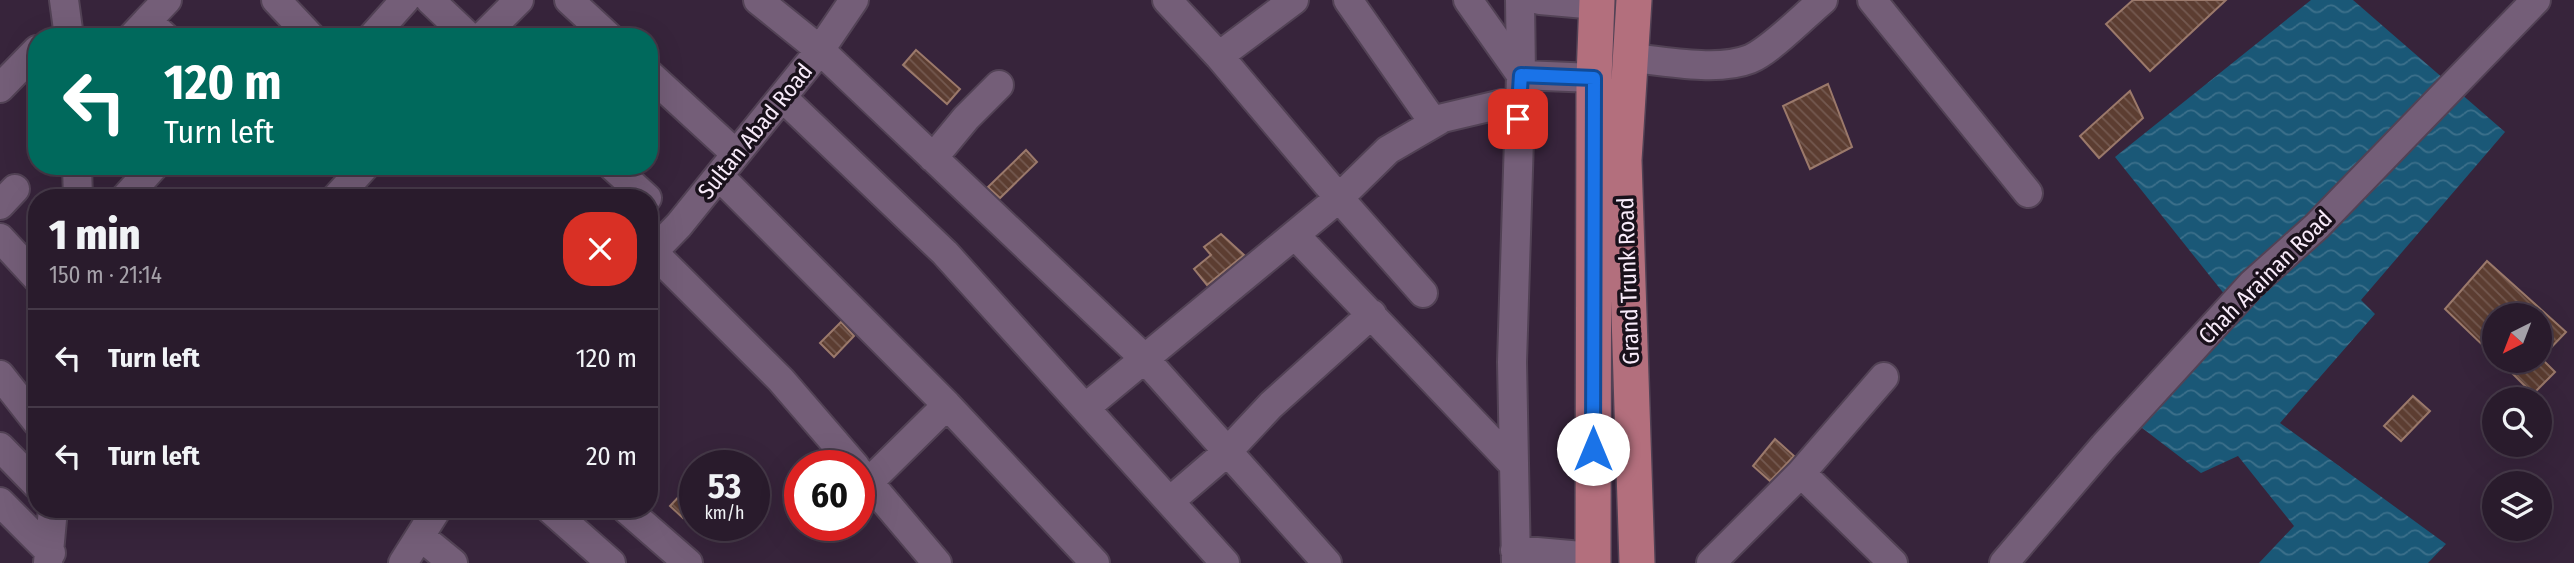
<!DOCTYPE html>
<meta charset="utf-8">
<style>
body{margin:0;font-family:"Fira Sans Condensed",sans-serif;background:#352838;color:#f1f3f6;height:100vh;display:flex;flex-direction:column;font-size:26px;white-space:nowrap}
*{box-sizing:border-box;margin:0}
p{font-size:23px;color:#a5a1a9}
.icon{flex:none;width:38px;height:38px;fill:none;stroke:currentColor;stroke-width:2;stroke-linecap:round;stroke-linejoin:round}
.map{position:relative;flex:1;overflow:hidden}
.details{position:absolute;left:28px;top:189px;width:630px;height:329px;display:flex;flex-direction:column;background:#291b2c;border-radius:28px;box-shadow:0 7px 28px #0002,0 0 0 2px #453948}
.details>*{flex:none}
.top-card{position:absolute;left:28px;top:28px;width:630px;height:147px;border-radius:28px;box-shadow:0 7px 28px #0002,0 0 0 2px #453948;background:#00695c;color:#fff;overflow:hidden}
.needle{width:46px;rotate:222deg}
.controls{position:absolute;left:2482px;top:303px;display:grid;gap:14px}
.controls a{display:grid;place-items:center;width:70px;height:70px;border-radius:50%;background:#291b2c;box-shadow:0 7px 28px #0002,0 0 0 2px #453948;font-size:35px}
.speed{position:absolute;left:679px;top:450px;display:flex;gap:14px;font-size:35px;font-weight:700;text-align:center}
.speed>*{display:grid;place-content:center;width:91px;height:91px;border-radius:50%;background:#291b2c;box-shadow:0 7px 28px #0002,0 0 0 2px #453948;line-height:1}
.speed small{font-size:18px;font-weight:400}
.speed .limit{border:10px solid #d22;background:#fff;color:#111}
.pin{position:absolute;display:grid;place-items:center;width:60px;height:60px;color:#fff;margin:-30px;border-radius:14px;box-shadow:0 4px 10px #0006}
.me{position:absolute;width:77px;margin:-38px;rotate:0deg;stroke-linejoin:round;filter:drop-shadow(0 0 5px #0008)}
.turn{display:flex;align-items:center;gap:24px;height:147px;padding:0 21px;font-size:32px}
.turn .icon{width:91px;height:91px;stroke-width:2.5}
.turn b{display:block;font-size:49px;line-height:60px}
.round{display:grid;place-items:center;flex:none;width:74px;height:74px;border-radius:28px;background:#352838}
.headline{display:flex;align-items:center;justify-content:space-between;height:119px;padding:0 21px}
h1{font-size:42px;font-weight:800;line-height:52px}
ul{padding:0;list-style:none}
li{display:flex;align-items:center;gap:21px;height:98px;padding:0 21px;border-top:2px solid #453948}
li div{flex:1}
li b{display:block;font-size:26px}
li em{font-style:normal}
.map>svg:first-child{display:block}
.water{fill:url(#water-waves)}
.building{fill:url(#building-back-hatch);stroke:#9b796b;stroke-width:2}
.lines{fill:none;stroke-linecap:round;stroke-linejoin:round}
.minor-casing{stroke:#524255;stroke-width:32}
.major-casing{stroke:#524255;stroke-width:38}
.minor{stroke:#745e78;stroke-width:28}
.major{stroke:#b36f7d;stroke-width:35}
.route-casing{stroke:#114b97;stroke-width:18}
.route{stroke:#1a73e8;stroke-width:12}
.labels{text-anchor:middle;dominant-baseline:central;stroke-width:7;stroke-linejoin:round;paint-order:stroke}
.street-label{font-size:23px;fill:#f8ebfa;stroke:#19111b}
</style>
<div class="map">
<svg width="2574" height="563" viewBox="0 0 2574 563">
<defs>
<pattern id="water-waves" width="16" height="10" patternUnits="userSpaceOnUse" patternTransform="scale(1.75)"><rect width="16" height="10" fill="#1a5877"/><path d="M0 5q4-4 8 0t8 0" fill="none" stroke="#3c708b"/></pattern>
<pattern id="building-back-hatch" width="6" height="6" patternUnits="userSpaceOnUse" patternTransform="scale(1.75)"><rect width="6" height="6" fill="#5c3d31"/><path d="M-1 5l2 2M0 0l6 6M5-1l2 2" fill="none" stroke="#745950"/></pattern>
</defs>
<rect width="100%" height="100%" fill="#37243b"/>
<path class="water" d="M 2311,0 L 2353,0 L 2505,132 L 2361,300 L 2375,314 L 2280,423 L 2446,544 L 2428,563 L 2259,563 L 2294,526 L 2238,456 L 2201,473 L 2129,418 L 2233,305 L 2115,157 Z"/>
<path class="building" d="M 2133,0 L 2226,0 L 2150,71 L 2106,24 Z
M 916,50 L 960,89 L 947,104 L 903,65 Z
M 1828,84 L 1852,147 L 1810,169 L 1783,106 Z
M 2130,91 L 2143,118 L 2099,158 L 2080,136 Z
M 1026,150 L 1037,162 L 1000,198 L 988,187 Z
M 1221,234 L 1244,255 L 1207,285 L 1194,269 L 1211,255 L 1204,247 Z
M 2487,261 L 2566,332 L 2539,360 L 2539,315 L 2494,315 L 2494,356 L 2445,309 Z
M 841,322 L 854,336 L 834,357 L 820,343 Z
M 2499,360 L 2543,360 L 2555,372 L 2533,394 Z
M 2413,396 L 2430,411 L 2401,441 L 2384,426 Z
M 1775,439 L 1794,456 L 1770,481 L 1753,466 Z
M 683,492 L 695,502 L 683,518 L 670,506 Z"/>
<g class="lines">
<defs>
<path id="minor" d="M 64,0 L 69,37
M 276,0 L 311,37
M 430,0 L 469,37
M 569,0 L 609,37
M 758,0 L 820,50 L 1144,358 L 1327,563
M 1167,0 L 1219,56
M 1294,0 L 1219,56 L 1339,198 L 1388,150 L 1443,118 L 1519,100
M 1348,0 L 1434,123
M 1468,0 L 1521,75 L 1594,78
M 1540,0 L 1597,5
M 1872,0 L 2028,193
M 147,21 L 167,0
M 132,37 L 147,21 L 165,37
M 372,37 L 405,0
M 482,37 L 519,0
M 1631,58 C 1667,61 1717,72 1750,59 C 1771,50 1804,16 1823,0
M 649,74 L 736,154
M 0,88 L 37,50
M 782,97 L 945,253 L 1225,563
M 933,158 L 966,118 L 999,85
M 77,166 L 78,198
M 612,166 L 647,198
M 719,176 L 947,405 L 1095,563
M 125,198 L 154,166
M 336,198 L 365,166
M 0,205 L 15,189
M 1295,235 L 1514,465
M 0,238 L 37,278
M 653,252 L 781,380 L 855,466
M 649,256 L 679,225 L 820,50 L 854,0
M 0,375 L 37,422
M 1085,408 L 1339,198 L 1423,293
M 0,447 L 37,485
M 859,471 L 937,563
M 1801,473 L 1893,563
M 869,482 L 947,405
M 1170,501 L 1227,452 L 1271,405 L 1372,314
M 0,502 L 51,553
M 550,509 L 611,563
M 626,509 L 688,563
M 420,536 L 453,563
M 1515,550 L 1593,557
M 48,563 L 53,509
M 403,563 L 437,509
M 1516,563 L 1512,362 L 1521,75 L 1520,0
M 1711,563 L 1801,473 L 1884,377
M 2004,563 L 2104,446 L 2252,284 L 2317,226 L 2536,0"/>
<path id="major" d="M 1634,0 L 1624,160 L 1637,563
M 1593,563 L 1594,78 L 1597,0"/>
</defs>
<use href="#minor" class="minor-casing"/>
<use href="#major" class="major-casing"/>
<use href="#minor" class="minor"/>
<use href="#major" class="major"/>
</g>
<g class="lines">
<defs>
<path id="route" d="M 1518,119 L 1521,75 L 1594,78 L 1593,449"/>
</defs>
<use href="#route" class="route-casing"/>
<use href="#route" class="route"/>
</g>
<g class="labels">
<g class="street-label">
<text transform="translate(755 131) rotate(-51)">Sultan Abad Road</text>
<text transform="translate(2265 277) rotate(-45)">Chah Arainan Road</text>
<text transform="translate(1628 281) rotate(-92)">Grand Trunk Road</text>
</g>
</g>
</svg>
<div class="controls">
<a><svg class="needle" viewBox="-14 -14 28 28"><path d="M0-13l5 13h-10z" fill="#e53935"/><path d="M0 13l5-13h-10z" fill="#a5a1a9"/></svg></a>
<a><svg class="icon" aria-label="search" viewBox="0 0 24 24"><circle cx="10" cy="10" r="6"/><path d="M15 15l6 6"/></svg></a>
<a><svg class="icon" aria-label="layers" viewBox="0 0 24 24"><path d="M12 4l9 5-9 5-9-5zM3 14l9 5 9-5"/></svg></a>
</div>
<div class="speed"><div>53<small>km/h</small></div><div class="limit">60</div></div>
<div class="pin" style="left:1518px;top:119px;background:#d93025"><svg class="icon" aria-label="arrive" viewBox="0 0 24 24"><path d="M6 21V4h12l-3 4 3 4H6"/></svg></div>
<svg class="me" style="left:1593px;top:449px" viewBox="-20 -20 40 40"><circle r="19" fill="#fff"/><path d="M0-13L10 11 0 6-10 11z" fill="#1a73e8"/></svg>
<div class="top-card">
<div class="turn"><svg class="icon" aria-label="left" viewBox="0 0 24 24"><path d="M17 20v-9H6M10 6l-5 5 5 5"/></svg><div><b>120 m</b>Turn left</div></div>
</div>
<section class="details">
<div class="headline"><div><h1>1 min</h1><p>150 m · 21:14</p></div><a class="round" style="background:#d93025;color:#fff"><svg class="icon" aria-label="close" viewBox="0 0 24 24"><path d="M6 6l12 12M18 6L6 18"/></svg></a></div>
<ul>
<li><svg class="icon" aria-label="left" viewBox="0 0 24 24"><path d="M17 20v-9H6M10 6l-5 5 5 5"/></svg><div><b>Turn left</b></div><em>120 m</em></li>
<li><svg class="icon" aria-label="left" viewBox="0 0 24 24"><path d="M17 20v-9H6M10 6l-5 5 5 5"/></svg><div><b>Turn left</b></div><em>20 m</em></li>
</ul>
</section>
</div>
